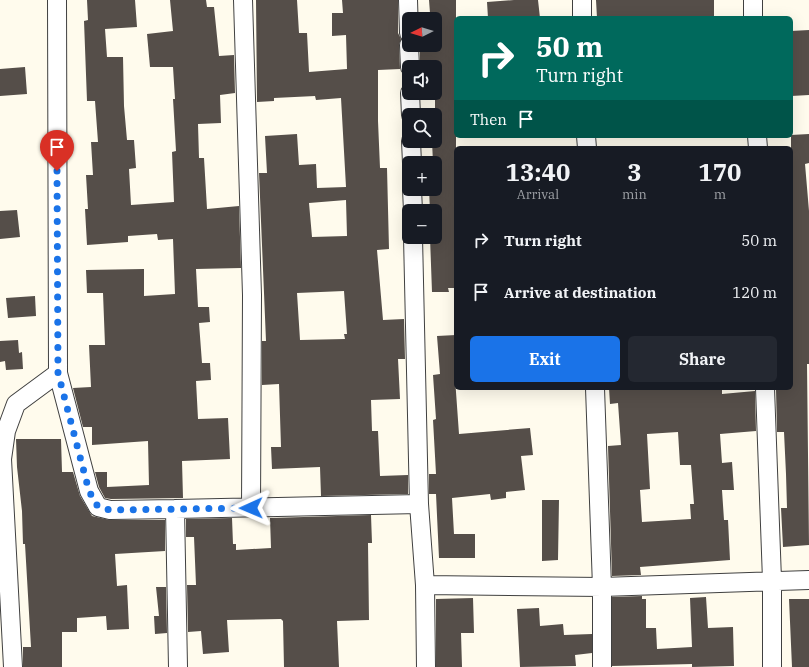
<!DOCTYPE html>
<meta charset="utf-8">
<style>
body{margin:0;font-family:"IBM Plex Serif",serif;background:#242831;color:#f1f3f6;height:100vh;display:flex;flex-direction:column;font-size:15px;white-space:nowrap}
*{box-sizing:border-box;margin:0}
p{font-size:13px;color:#9ea1a6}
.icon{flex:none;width:22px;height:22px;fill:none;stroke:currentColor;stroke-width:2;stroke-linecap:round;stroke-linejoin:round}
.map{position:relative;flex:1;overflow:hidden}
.side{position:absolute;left:454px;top:146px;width:339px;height:244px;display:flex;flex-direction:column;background:#171b24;border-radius:6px;box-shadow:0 4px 16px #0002}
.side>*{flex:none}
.guide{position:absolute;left:454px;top:16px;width:339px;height:122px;border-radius:6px;box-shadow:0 4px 16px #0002;background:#00695c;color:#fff;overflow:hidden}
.needle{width:26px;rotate:265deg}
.tools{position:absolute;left:402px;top:12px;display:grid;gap:8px}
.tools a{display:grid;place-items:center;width:40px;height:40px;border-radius:6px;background:#171b24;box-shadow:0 4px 16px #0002;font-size:20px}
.pin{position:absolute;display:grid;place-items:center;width:34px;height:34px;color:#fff;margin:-41px -17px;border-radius:50% 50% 50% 0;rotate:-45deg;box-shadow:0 0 4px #0007}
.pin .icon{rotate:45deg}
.me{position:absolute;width:44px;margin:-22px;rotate:269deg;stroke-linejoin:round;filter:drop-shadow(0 0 3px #0008)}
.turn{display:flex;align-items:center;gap:14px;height:84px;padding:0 16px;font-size:18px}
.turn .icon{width:52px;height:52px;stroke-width:2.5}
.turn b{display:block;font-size:28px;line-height:34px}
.then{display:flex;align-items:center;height:38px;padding:0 16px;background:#0003;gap:8px;font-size:15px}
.eta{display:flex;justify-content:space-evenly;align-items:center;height:68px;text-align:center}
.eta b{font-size:24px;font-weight:800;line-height:28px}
.primary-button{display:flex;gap:8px;margin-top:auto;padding:8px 16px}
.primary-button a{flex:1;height:46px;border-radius:6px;background:#1a73e8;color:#fff;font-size:16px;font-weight:800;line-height:46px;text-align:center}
.primary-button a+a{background:#242831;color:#f1f3f6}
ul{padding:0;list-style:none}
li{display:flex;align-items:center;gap:12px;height:52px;padding:0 16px}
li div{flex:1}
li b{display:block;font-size:15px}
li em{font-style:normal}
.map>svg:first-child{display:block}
.building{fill:#554e49;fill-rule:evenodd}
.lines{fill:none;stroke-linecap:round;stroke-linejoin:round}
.minor-casing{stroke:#404040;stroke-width:20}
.minor{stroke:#fff;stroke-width:18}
.route{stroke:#1a73e8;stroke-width:7;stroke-dasharray:0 12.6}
</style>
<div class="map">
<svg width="809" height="667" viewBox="0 0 809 667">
<rect width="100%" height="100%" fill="#fffbed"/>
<path class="building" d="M 87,0 L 135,0 L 137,27 L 105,29 L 107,57 L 123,57 L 124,106 L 127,140 L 134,140 L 136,168 L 129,169 L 131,205 L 174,202 L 172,152 L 176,151 L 173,99 L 175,99 L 173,67 L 150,67 L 147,34 L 173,31 L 170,0 L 206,0 L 207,7 L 214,7 L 219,56 L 234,55 L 235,93 L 220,95 L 221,123 L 198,124 L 199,158 L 204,158 L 207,209 L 239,206 L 241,268 L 196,269 L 198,307 L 209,307 L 210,322 L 199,323 L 202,363 L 210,363 L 211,380 L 196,381 L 198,419 L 228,418 L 230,459 L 182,461 L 183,498 L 111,499 L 105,498 L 99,487 L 95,472 L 107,472 L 107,487 L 149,485 L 148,441 L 92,445 L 92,427 L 83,427 L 73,388 L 91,387 L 89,345 L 105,345 L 103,293 L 87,293 L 86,270 L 144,269 L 144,296 L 175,294 L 173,239 L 158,240 L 157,234 L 128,236 L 128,242 L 87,245 L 85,209 L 88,209 L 86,175 L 93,175 L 91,142 L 98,142 L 95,101 L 87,101 L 84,21 L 88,20 Z
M 256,0 L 297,0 L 299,33 L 307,33 L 309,72 L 347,69 L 346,35 L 332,36 L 332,13 L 343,13 L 342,0 L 398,0 L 398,33 L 401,39 L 399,45 L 400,69 L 378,70 L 378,121 L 380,168 L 387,168 L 389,249 L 377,250 L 383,320 L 404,319 L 405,359 L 398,359 L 400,399 L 371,400 L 372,431 L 378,431 L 380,476 L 408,475 L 408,494 L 321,496 L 320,467 L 272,469 L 271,447 L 281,447 L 279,384 L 262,385 L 262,341 L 266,341 L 259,173 L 267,173 L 265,136 L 297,134 L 299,165 L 316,164 L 317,188 L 346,187 L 341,98 L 316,100 L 315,96 L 274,98 L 274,101 L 257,102 ZM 346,200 L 347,236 L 312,237 L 309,203 ZM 344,291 L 347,334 L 344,334 L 345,339 L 300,340 L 297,293 Z
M 429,0 L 456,0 L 456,288 L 448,288 L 449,292 L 432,292 L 430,237 L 435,237 L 435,211 L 430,211 L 429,189 L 435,189 L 435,163 L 433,163 L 432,141 L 435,141 L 435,96 L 429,96 L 429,93 L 435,93 L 435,67 L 420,67 L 420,45 L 435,45 L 435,19 L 419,19 L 419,13 L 430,13 Z
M 514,0 L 538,0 L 540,18 L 488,18 L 487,2 Z
M 596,0 L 714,0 L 714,18 L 597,18 Z
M 809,30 L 809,95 L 791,96 L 791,31 Z
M 25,67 L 27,94 L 0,96 L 0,69 Z
M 809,134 L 809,163 L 805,164 L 809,211 L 809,364 L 807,364 L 809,545 L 783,547 L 781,508 L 787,508 L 786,474 L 784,432 L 777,432 L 776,389 L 791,388 L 791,135 Z
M 17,210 L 20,237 L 0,239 L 0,211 Z
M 35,296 L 36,316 L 8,318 L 6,298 Z
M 456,335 L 456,364 L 454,364 L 459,434 L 530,428 L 533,455 L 521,456 L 525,490 L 506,492 L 506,498 L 491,500 L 490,494 L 452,498 L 454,534 L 475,534 L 475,558 L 439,558 L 436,494 L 429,494 L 429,474 L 436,474 L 433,420 L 436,419 L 433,375 L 440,374 L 437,336 Z
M 18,340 L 19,353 L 22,352 L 23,369 L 6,370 L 5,361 L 0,362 L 0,341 Z
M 609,388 L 722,388 L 722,394 L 755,391 L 756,431 L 720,434 L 722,463 L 732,462 L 734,490 L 722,490 L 724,520 L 728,520 L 730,560 L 640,567 L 641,575 L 612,576 L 608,446 L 621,445 L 618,403 L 610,404 ZM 678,432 L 680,465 L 691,465 L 694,504 L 690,504 L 691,519 L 642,522 L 640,490 L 650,489 L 647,434 Z
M 16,439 L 61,439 L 62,472 L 73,472 L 80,496 L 92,516 L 110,520 L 165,520 L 165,551 L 115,554 L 117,586 L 127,585 L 129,629 L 107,630 L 106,616 L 77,618 L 77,632 L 62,632 L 62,667 L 23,667 L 23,647 L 31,647 L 25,544 L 23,544 L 22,511 L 17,467 Z
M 542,500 L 559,500 L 558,560 L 542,561 Z
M 371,515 L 372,543 L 368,543 L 369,620 L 337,621 L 339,667 L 284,667 L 283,621 L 281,619 L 227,620 L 229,652 L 203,654 L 201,631 L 188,632 L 187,585 L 196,585 L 194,537 L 186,537 L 186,519 L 232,518 L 233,544 L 236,544 L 236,550 L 271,548 L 270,518 Z
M 156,587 L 166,587 L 167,633 L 155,634 L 154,616 L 159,616 Z
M 642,596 L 642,599 L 646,599 L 646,628 L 656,628 L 657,649 L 692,647 L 690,598 L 706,597 L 708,628 L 733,627 L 734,666 L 692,667 L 692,664 L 612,666 L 612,597 Z
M 473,598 L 474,633 L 461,633 L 462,667 L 436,667 L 436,599 Z
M 789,599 L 809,599 L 809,667 L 792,667 Z
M 539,608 L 540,626 L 563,624 L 564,635 L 592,634 L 592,653 L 575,655 L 576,666 L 520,667 L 517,609 Z"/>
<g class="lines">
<defs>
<path id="minor" d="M 57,0 L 58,373 L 89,491 L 98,507 L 110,510 L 175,509 L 419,504
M 243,0 L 252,295 L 251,508
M 408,0 L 409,33
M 582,0 L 582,18
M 753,0 L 753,18
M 409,45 L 410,67
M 410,93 L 411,115
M 586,136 L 587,148
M 757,136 L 758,148
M 411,141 L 412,163
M 412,189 L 413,211
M 413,237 L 419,504 L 425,585 L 426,667
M 595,388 L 602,587 L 602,667
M 765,388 L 772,580 L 772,667
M 175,509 L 178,667
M 425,585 L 602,587 L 809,580
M 13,667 L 2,459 L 6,431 L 16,404 L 58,373"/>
</defs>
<use href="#minor" class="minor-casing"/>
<use href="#minor" class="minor"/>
</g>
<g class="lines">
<path class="route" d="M 57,171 L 58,373 L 89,491 L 98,507 L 110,510 L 251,508"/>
</g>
</svg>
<div class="tools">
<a><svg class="needle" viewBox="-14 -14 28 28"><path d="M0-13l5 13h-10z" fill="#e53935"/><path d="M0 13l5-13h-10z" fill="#9ea1a6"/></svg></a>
<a><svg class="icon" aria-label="sound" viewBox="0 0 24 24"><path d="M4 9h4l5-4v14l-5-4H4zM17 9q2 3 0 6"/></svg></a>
<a><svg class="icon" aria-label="search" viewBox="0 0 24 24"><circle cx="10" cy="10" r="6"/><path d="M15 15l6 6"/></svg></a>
<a>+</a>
<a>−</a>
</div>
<div class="pin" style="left:57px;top:171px;background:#d93025"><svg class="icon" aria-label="arrive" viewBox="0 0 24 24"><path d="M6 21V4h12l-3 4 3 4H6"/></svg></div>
<svg class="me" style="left:251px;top:508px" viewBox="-20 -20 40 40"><path d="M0-17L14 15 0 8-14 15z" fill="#1a73e8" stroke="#fff" stroke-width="4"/></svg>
<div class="guide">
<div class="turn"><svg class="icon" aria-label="right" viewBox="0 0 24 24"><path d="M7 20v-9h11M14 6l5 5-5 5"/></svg><div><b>50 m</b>Turn right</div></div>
<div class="then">Then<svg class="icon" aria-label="arrive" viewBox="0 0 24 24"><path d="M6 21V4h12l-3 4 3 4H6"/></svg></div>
</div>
<section class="side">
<div class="eta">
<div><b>13:40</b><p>Arrival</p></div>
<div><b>3</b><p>min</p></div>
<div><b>170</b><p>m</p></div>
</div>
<ul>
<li><svg class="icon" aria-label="right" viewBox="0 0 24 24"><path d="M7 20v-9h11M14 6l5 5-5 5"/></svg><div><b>Turn right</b></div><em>50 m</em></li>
<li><svg class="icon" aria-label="arrive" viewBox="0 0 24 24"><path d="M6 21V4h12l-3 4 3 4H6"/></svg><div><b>Arrive at destination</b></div><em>120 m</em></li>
</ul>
<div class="primary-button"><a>Exit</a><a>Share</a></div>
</section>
</div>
